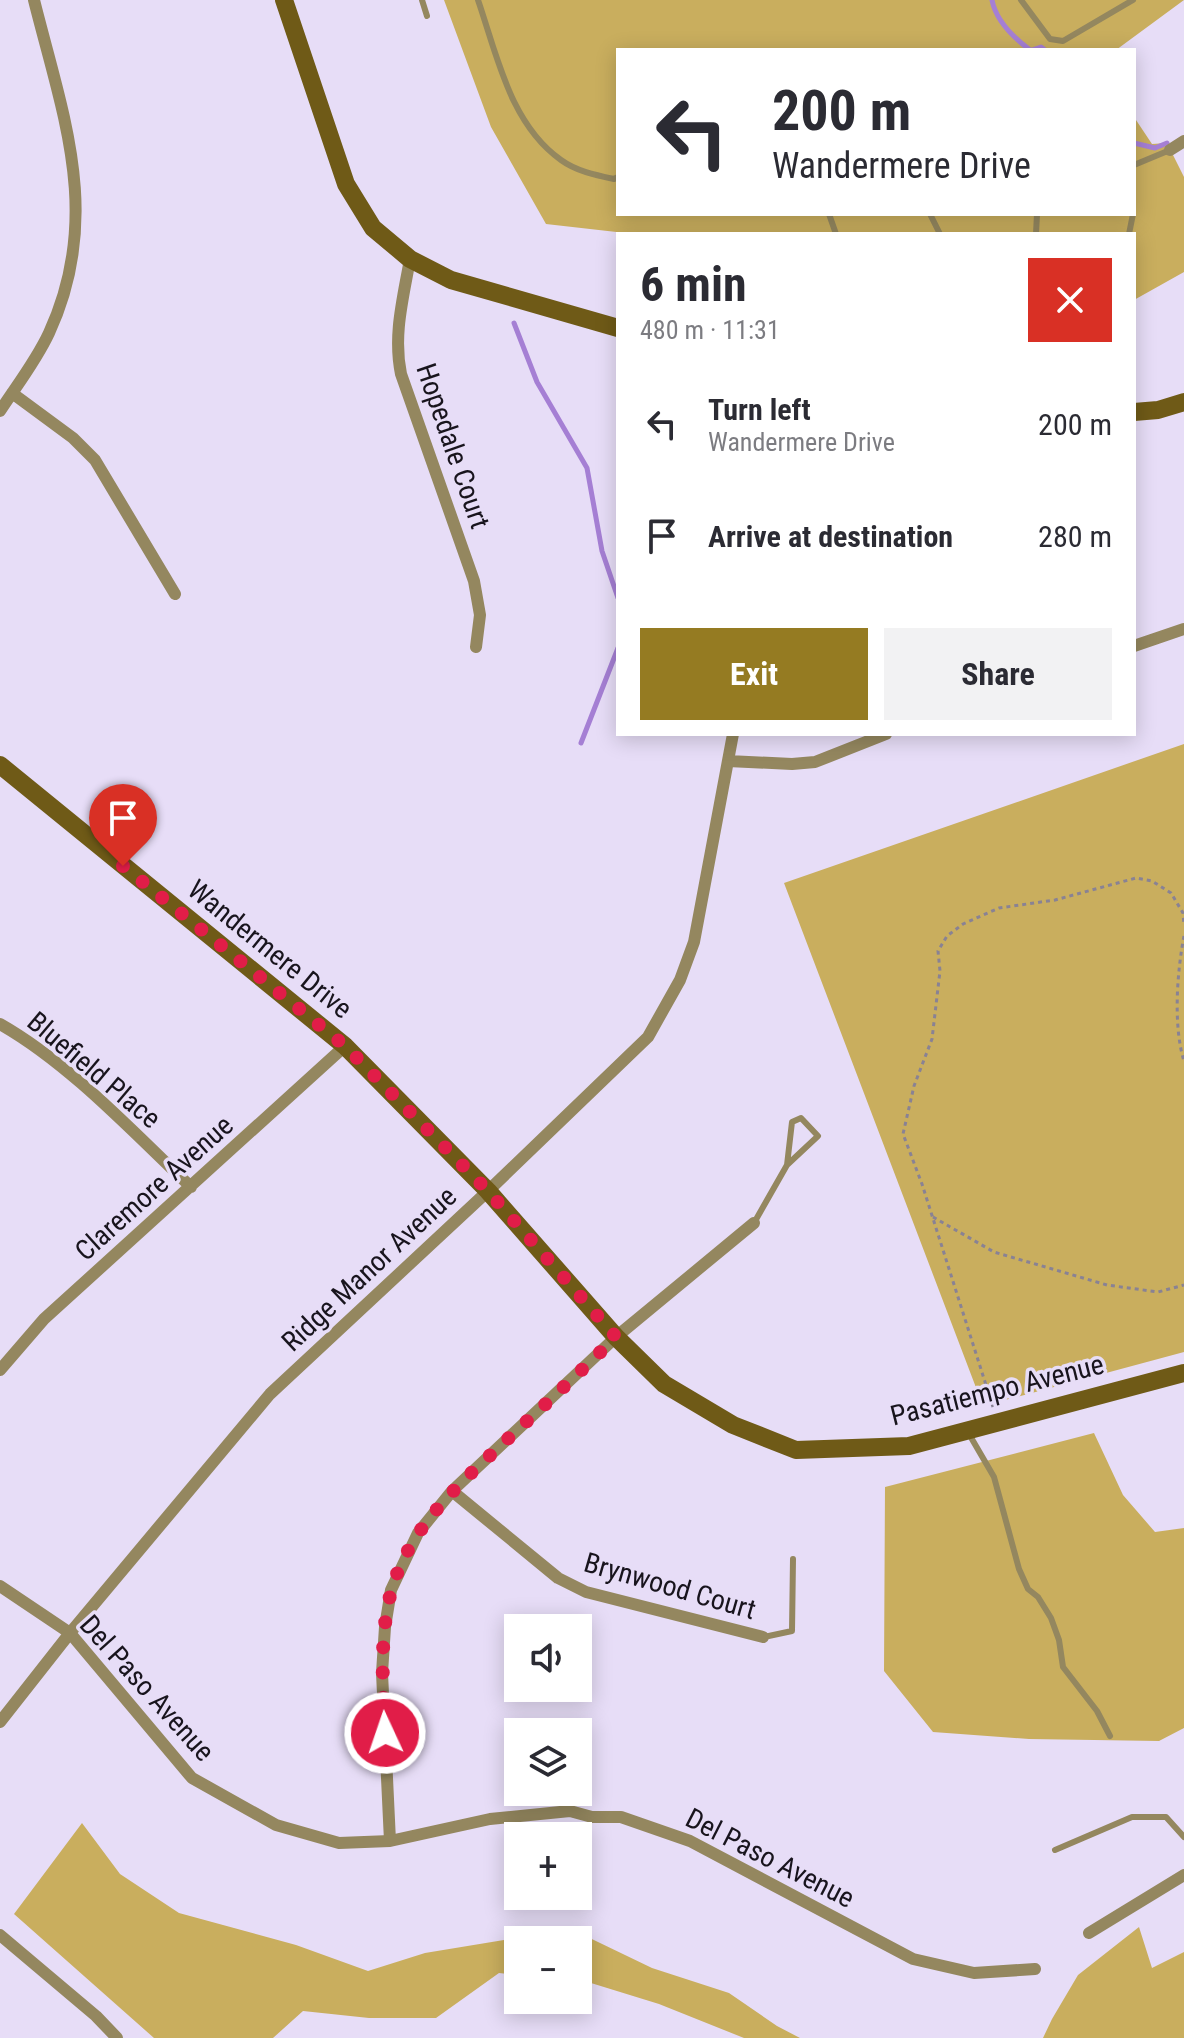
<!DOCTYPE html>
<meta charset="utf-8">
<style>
body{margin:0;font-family:"Roboto Condensed",sans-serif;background:#f2f2f3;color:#2b2b33;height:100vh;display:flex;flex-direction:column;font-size:30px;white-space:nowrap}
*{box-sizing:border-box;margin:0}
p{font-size:26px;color:#7c7c81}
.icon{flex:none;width:44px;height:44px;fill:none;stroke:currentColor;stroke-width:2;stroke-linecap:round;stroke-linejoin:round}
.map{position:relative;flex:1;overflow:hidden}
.drawer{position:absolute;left:616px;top:232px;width:520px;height:504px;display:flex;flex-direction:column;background:#fff;border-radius:0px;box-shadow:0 4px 20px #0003}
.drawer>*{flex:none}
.guide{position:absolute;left:616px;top:48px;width:520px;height:168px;border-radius:0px;box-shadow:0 4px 20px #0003;background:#fff;color:#2b2b33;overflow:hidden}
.buttons{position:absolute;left:504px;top:1614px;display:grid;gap:16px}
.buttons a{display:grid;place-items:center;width:88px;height:88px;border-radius:0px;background:#fff;box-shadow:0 4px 20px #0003;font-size:40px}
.pin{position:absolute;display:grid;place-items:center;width:68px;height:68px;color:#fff;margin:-82px -34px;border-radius:50% 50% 50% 0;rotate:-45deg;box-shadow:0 0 8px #0007}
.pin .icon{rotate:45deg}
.me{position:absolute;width:88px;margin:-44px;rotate:357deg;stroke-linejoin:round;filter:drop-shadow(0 0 6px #0008)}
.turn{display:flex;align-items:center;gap:28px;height:168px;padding:0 24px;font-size:36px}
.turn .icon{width:104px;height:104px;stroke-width:2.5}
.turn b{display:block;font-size:56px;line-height:68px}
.round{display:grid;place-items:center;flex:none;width:84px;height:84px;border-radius:0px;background:#f2f2f3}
.head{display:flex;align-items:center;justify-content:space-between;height:136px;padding:0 24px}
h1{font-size:48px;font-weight:700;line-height:60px}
.action{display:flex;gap:16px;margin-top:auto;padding:16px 24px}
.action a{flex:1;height:92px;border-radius:0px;background:#957b22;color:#fff;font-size:32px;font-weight:700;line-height:92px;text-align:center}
.action a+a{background:#f2f2f3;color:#2b2b33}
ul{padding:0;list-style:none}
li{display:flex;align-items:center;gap:24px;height:112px;padding:0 24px}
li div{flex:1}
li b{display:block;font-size:30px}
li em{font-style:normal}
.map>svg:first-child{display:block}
.green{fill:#c9ae5e}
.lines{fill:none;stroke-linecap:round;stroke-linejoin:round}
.stream{stroke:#a57fd4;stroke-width:5}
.path{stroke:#898294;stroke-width:3;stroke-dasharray:4 4;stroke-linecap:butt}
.lane{stroke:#94875f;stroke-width:6}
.street{stroke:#94875f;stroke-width:12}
.secondary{stroke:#6f5a17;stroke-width:18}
.route{stroke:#e11d48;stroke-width:14;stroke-dasharray:0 25.2}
.labels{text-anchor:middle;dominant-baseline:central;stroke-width:7;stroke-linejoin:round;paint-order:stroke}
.street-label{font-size:28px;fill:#18141d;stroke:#e7ddf7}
</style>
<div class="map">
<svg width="1184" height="2038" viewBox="0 0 1184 2038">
<rect width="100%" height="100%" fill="#e7ddf7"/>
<path class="green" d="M 444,0 L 1184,0 L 1116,50 L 618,50 L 618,214 L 1134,214 L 1134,117 L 1152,144 L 1167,143 L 1184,177 L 1184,272 L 1134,300 L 1134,234 L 634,234 L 546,224 L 491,127 Z
M 1184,744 L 1184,1352 L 983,1406 L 784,883 Z
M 1094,1433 L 1123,1495 L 1155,1532 L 1184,1528 L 1184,1728 L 1159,1741 L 1029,1739 L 933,1732 L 884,1671 L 885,1487 Z
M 82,1823 L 120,1874 L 179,1913 L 296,1945 L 368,1971 L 425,1953 L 571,1929 L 652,1968 L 729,1993 L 777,2026 L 800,2038 L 744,2038 L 659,2004 L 578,1979 L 578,1940 L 518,1940 L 518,1975 L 499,1973 L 436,2018 L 369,2018 L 303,2011 L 273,2038 L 154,2038 L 14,1914 Z
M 1139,1927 L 1152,1968 L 1184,1952 L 1184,2038 L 1043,2038 L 1052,2019 L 1078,1975 Z"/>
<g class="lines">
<path class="stream" d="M 992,0 C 996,21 1014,38 1030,50
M 1032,50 L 1041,47 L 1045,50
M 1134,143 L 1155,148 L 1167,143
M 514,323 L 537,382 L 587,468 L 602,551 L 618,598
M 581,743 L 618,648"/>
<path class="path" d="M 1184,936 C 1177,972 1173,1026 1184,1061
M 933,1217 L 994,1252 L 1107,1285 L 1158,1292 L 1184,1285
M 993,1407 L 922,1184 L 903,1134 L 914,1086 L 932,1039 L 940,971 L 938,951 L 947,936 L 963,924 L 999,908 L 1055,900 L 1136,878 L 1152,881 L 1171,893 L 1183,913 L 1184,925"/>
<path class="lane" d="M 422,0 L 427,16
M 478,0 C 497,55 510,124 561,160 C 576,171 595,175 614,179 L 618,177
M 1021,0 L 1050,39 L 1063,41 L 1133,0
M 1134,165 L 1170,150
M 829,214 L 836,234
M 930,214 L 940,234
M 1036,234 L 1037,214
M 1129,234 L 1133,214
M 754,1223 L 787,1165 L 818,1136 L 801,1118 L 792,1122 L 787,1165
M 969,1434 L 994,1477 L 1019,1569 L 1028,1589 L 1038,1597 L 1051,1618 L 1059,1640 L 1063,1667 L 1097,1711 L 1110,1736
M 764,1637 L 792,1631 L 793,1559
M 1055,1850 L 1132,1817 L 1166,1817 L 1184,1837"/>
<path class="street" d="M 1170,150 L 1184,141
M 410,259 C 403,299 393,335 401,374 L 474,581 L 480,615 L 476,647
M 12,393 L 73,438 L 95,460 L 175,594
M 0,411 C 17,385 36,361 49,333 C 103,216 63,116 34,0
M 1134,646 L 1184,629
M 728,761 L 792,764 L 815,762 L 886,734
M 0,1024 C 69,1063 133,1132 191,1187
M 0,1370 L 44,1319 L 345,1046
M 452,1491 L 558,1578 L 586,1592 L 763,1637
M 0,1586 L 70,1633 L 192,1778 L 276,1825 L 339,1843 L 390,1841 L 490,1819 L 570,1811 L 592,1817 L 621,1817 L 690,1841 L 913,1959 L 974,1973 L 1035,1969
M 0,1722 L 70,1633 L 270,1394 L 488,1191 L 648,1037 L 680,980 L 694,942 L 733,734
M 390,1841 L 382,1673 L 385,1627 L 391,1590 L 418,1533 L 452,1491 L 616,1337 L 754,1223
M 1089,1933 L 1184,1875
M 0,1935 L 96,2016 L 117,2038"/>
<path class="secondary" d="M 284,0 L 346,184 L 373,228 L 410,259 L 451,280 L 618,328
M 1134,412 L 1158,410 L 1184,402
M 0,765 L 345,1046 L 488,1191 L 616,1337 L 664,1384 L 733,1425 L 796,1450 L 909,1446 L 1184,1373"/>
</g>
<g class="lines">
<path class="route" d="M 123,866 L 345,1046 L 488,1191 L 616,1337 C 582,1370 548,1402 513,1434 C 465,1479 409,1525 391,1592 C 379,1638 383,1686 385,1733"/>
</g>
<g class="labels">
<g class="street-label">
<text transform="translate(453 446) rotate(71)">Hopedale Court</text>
<text transform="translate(270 949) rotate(39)">Wandermere Drive</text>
<text transform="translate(94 1070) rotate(40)">Bluefield Place</text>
<text transform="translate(154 1188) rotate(-42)">Claremore Avenue</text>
<text transform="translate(369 1269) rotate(-43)">Ridge Manor Avenue</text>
<text transform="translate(997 1390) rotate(-14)">Pasatiempo Avenue</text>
<text transform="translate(670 1586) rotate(16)">Brynwood Court</text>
<text transform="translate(147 1688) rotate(48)">Del Paso Avenue</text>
<text transform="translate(770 1858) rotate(27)">Del Paso Avenue</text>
</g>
</g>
</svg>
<div class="buttons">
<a><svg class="icon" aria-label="sound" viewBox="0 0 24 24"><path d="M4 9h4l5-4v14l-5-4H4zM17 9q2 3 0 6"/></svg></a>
<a><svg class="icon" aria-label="layers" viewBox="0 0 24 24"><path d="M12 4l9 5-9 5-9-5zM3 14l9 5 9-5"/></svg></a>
<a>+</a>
<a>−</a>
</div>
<div class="pin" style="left:123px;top:866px;background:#d93025"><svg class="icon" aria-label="arrive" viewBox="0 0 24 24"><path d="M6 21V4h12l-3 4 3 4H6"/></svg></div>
<svg class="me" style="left:385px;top:1733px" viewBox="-20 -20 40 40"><circle r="17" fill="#e11d48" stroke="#fff" stroke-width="3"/><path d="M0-11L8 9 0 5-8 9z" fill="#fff"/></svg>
<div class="guide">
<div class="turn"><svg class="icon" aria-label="left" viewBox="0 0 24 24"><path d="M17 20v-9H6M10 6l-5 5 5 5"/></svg><div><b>200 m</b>Wandermere Drive</div></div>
</div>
<section class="drawer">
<div class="head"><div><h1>6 min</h1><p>480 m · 11:31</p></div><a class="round" style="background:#d93025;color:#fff"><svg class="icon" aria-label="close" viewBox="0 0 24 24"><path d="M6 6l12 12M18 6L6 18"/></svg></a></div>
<ul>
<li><svg class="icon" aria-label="left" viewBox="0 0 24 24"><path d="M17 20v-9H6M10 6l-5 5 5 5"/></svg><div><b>Turn left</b><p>Wandermere Drive</p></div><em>200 m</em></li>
<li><svg class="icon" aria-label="arrive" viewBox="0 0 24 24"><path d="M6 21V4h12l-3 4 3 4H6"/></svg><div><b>Arrive at destination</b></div><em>280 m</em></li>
</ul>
<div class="action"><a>Exit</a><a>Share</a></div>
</section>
</div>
